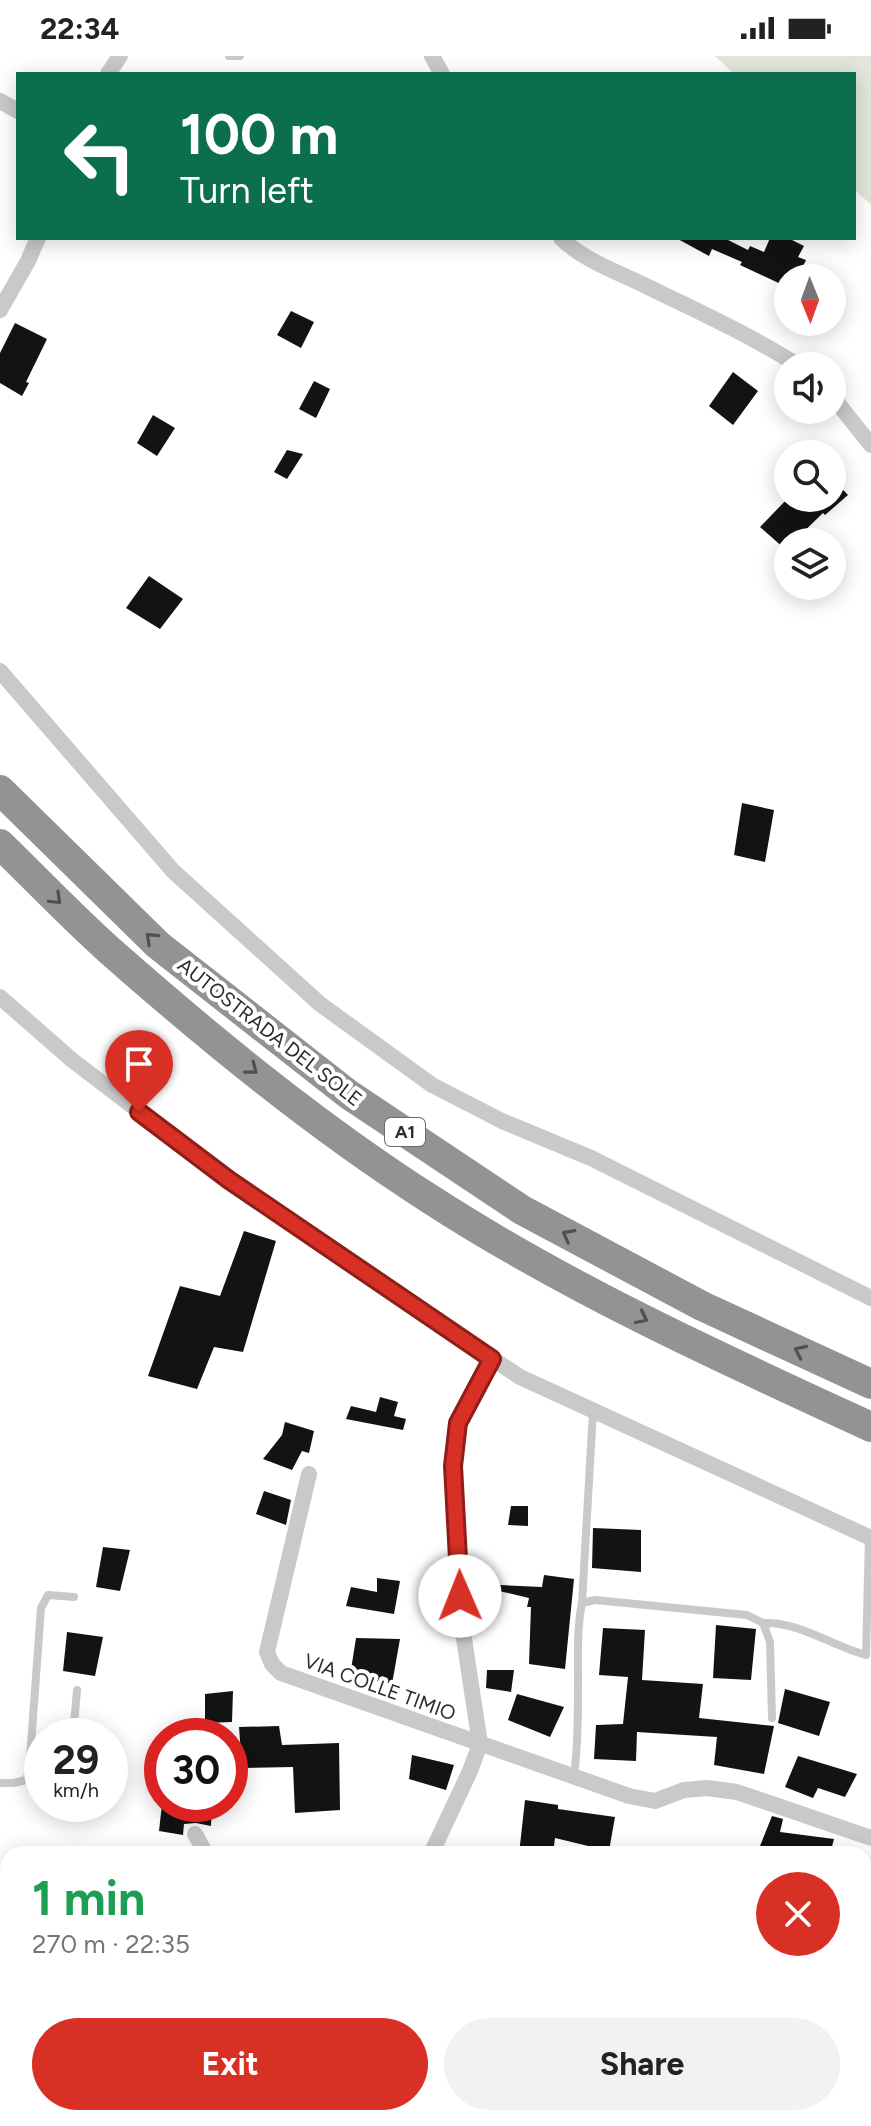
<!DOCTYPE html>
<meta charset="utf-8">
<style>
body{margin:0;font-family:Figtree,sans-serif;background:#f2f2f2;color:#222;height:100vh;display:flex;flex-direction:column;font-size:30px;white-space:nowrap}
*{box-sizing:border-box;margin:0}
p{font-size:26px;color:#767676}
.icon{flex:none;width:44px;height:44px;fill:none;stroke:currentColor;stroke-width:2;stroke-linecap:round;stroke-linejoin:round}
.map{position:relative;flex:1;overflow:hidden}
.details{position:absolute;left:0px;top:1790px;width:872px;height:280px;display:flex;flex-direction:column;background:#fff;border-radius:24px 24px 0 0;box-shadow:0 4px 20px #0003}
.details>*{flex:none}
.hud{position:absolute;left:16px;top:16px;width:840px;height:168px;border-radius:0px;box-shadow:0 4px 20px #0003;background:#0b6e4f;color:#fff;overflow:hidden}
.needle{width:52px;rotate:179deg}
.tools{position:absolute;left:774px;top:208px;display:grid;gap:16px}
.tools a{display:grid;place-items:center;width:72px;height:72px;border-radius:50%;background:#fff;box-shadow:0 4px 20px #0003;font-size:40px}
.speed{position:absolute;left:24px;top:1662px;display:flex;gap:16px;font-size:40px;font-weight:700;text-align:center}
.speed>*{display:grid;place-content:center;width:104px;height:104px;border-radius:50%;background:#fff;box-shadow:0 4px 20px #0003;line-height:1}
.speed small{font-size:20px;font-weight:400}
.speed .limit{border:12px solid #d22;background:#fff;color:#111}
.pin{position:absolute;display:grid;place-items:center;width:68px;height:68px;color:#fff;margin:-82px -34px;border-radius:50% 50% 50% 0;rotate:-45deg;box-shadow:0 0 8px #0007}
.pin .icon{rotate:45deg}
.me{position:absolute;width:88px;margin:-44px;rotate:359deg;stroke-linejoin:round;filter:drop-shadow(0 0 6px #0008)}
.turn{display:flex;align-items:center;gap:28px;height:168px;padding:0 32px;font-size:36px}
.turn .icon{width:104px;height:104px;stroke-width:2.5}
.turn b{display:block;font-size:56px;line-height:68px}
.round{display:grid;place-items:center;flex:none;width:84px;height:84px;border-radius:42px;background:#f2f2f2}
.summary{display:flex;align-items:center;justify-content:space-between;height:136px;padding:0 32px}
h1{font-size:48px;font-weight:700;line-height:60px;color:#1e9e55}
.button{display:flex;gap:16px;margin-top:auto;padding:16px 32px}
.button a{flex:1;height:92px;border-radius:48px;background:#d93025;color:#fff;font-size:32px;font-weight:700;line-height:92px;text-align:center}
.button a+a{background:#f2f2f2;color:#222}
.status{display:flex;justify-content:space-between;align-items:center;height:56px;padding:0 40px;background:#fff;direction:ltr}
.status svg{height:22px;fill:currentColor}
.map>svg:first-child{display:block}
.green{fill:#e1e8db}
.building{fill:#131313}
.lines{fill:none;stroke-linecap:round;stroke-linejoin:round}
.service{stroke:#c9c9c9;stroke-width:8}
.minor{stroke:#c9c9c9;stroke-width:16}
.motorway{stroke:#939393;stroke-width:30}
.oneway{stroke:#505050}
.route-casing{stroke:#8d1f18;stroke-width:20}
.route{stroke:#d93025;stroke-width:14}
.labels{text-anchor:middle;dominant-baseline:central;stroke-width:8;stroke-linejoin:round;paint-order:stroke}
.shield{fill:#fff;stroke:#6b6b6b;stroke-width:2}
.shield-label{font-size:18px;font-weight:bold;fill:#2c2c2c}
.street-label{font-size:20px;fill:#2c2c2c;stroke:#fff}
</style>
<div class="status"><b>22:34</b><svg viewBox="0 0 49 12"><path d="M0 12V9h3v3zM5 12V6h3v6zM10 12V3h3v9zM15 12V0h3v12zM26 1h20v11H26zM47 4h2v5h-2z"/></svg></div>
<div class="map">
<svg width="871" height="2070" viewBox="0 0 871 2070">
<rect width="100%" height="100%" fill="#fff"/>
<path class="green" d="M 715,0 L 871,0 L 871,149 L 854,133 L 854,18 L 734,18 Z"/>
<path class="building" d="M 676,182 L 724,182 L 748,194 L 750,190 L 764,196 L 770,182 L 788,182 L 804,190 L 798,201 L 806,204 L 799,219 L 790,215 L 783,229 L 740,209 L 742,206 L 712,193 L 709,200 Z
M 291,255 L 314,266 L 301,292 L 277,279 Z
M 15,267 L 47,283 L 26,326 L 29,327 L 22,340 L 0,327 L 0,297 Z
M 733,316 L 758,335 L 733,369 L 709,350 Z
M 314,325 L 330,333 L 316,362 L 299,353 Z
M 153,359 L 175,372 L 157,400 L 137,387 Z
M 287,394 L 303,398 L 287,423 L 274,416 Z
M 832,422 L 848,439 L 825,459 L 823,457 L 793,486 L 788,486 L 788,490 L 785,493 L 760,471 L 788,442 L 832,442 Z
M 149,520 L 183,543 L 160,573 L 126,552 Z
M 742,747 L 774,754 L 765,806 L 734,799 Z
M 244,1175 L 276,1185 L 243,1296 L 214,1291 L 197,1333 L 148,1320 L 180,1230 L 220,1240 Z
M 380,1341 L 398,1346 L 394,1360 L 406,1363 L 403,1374 L 346,1363 L 351,1350 L 376,1356 Z
M 285,1366 L 314,1375 L 309,1397 L 302,1395 L 292,1414 L 263,1403 L 282,1379 Z
M 264,1435 L 291,1444 L 286,1469 L 256,1458 Z
M 511,1450 L 528,1450 L 528,1470 L 508,1469 Z
M 593,1472 L 641,1474 L 641,1516 L 592,1512 Z
M 103,1491 L 130,1494 L 120,1535 L 96,1531 Z
M 544,1519 L 574,1523 L 565,1613 L 529,1608 L 531,1551 L 527,1551 L 529,1542 L 499,1535 L 500,1529 L 542,1531 Z
M 377,1522 L 400,1525 L 394,1558 L 346,1550 L 351,1531 L 377,1536 Z
M 716,1569 L 756,1573 L 751,1624 L 713,1622 Z
M 603,1572 L 645,1574 L 642,1624 L 703,1628 L 699,1662 L 774,1670 L 764,1718 L 714,1709 L 717,1681 L 637,1676 L 636,1705 L 594,1703 L 596,1669 L 623,1668 L 628,1621 L 599,1619 Z
M 67,1576 L 103,1581 L 95,1620 L 63,1615 Z
M 356,1582 L 400,1583 L 392,1628 L 350,1620 Z
M 487,1614 L 514,1614 L 511,1636 L 486,1632 Z
M 785,1633 L 830,1646 L 819,1680 L 778,1667 Z
M 233,1635 L 232,1666 L 205,1667 L 205,1638 Z
M 517,1638 L 564,1651 L 550,1681 L 508,1664 Z
M 279,1670 L 282,1689 L 339,1687 L 340,1754 L 295,1757 L 293,1711 L 242,1712 L 239,1671 Z
M 412,1699 L 454,1709 L 446,1734 L 409,1723 Z
M 798,1700 L 857,1718 L 845,1741 L 818,1732 L 813,1742 L 785,1731 Z
M 525,1744 L 558,1749 L 558,1753 L 615,1761 L 609,1795 L 555,1782 L 553,1798 L 519,1798 Z
M 162,1748 L 212,1748 L 211,1770 L 196,1767 L 184,1768 L 183,1779 L 159,1775 Z
M 772,1760 L 783,1763 L 780,1776 L 834,1783 L 830,1798 L 778,1798 L 758,1795 Z"/>
<g class="lines">
<path class="service" d="M 229,0 L 240,0
M 582,1547 L 593,1355
M 763,1567 C 798,1565 832,1590 866,1599 L 869,1481
M 73,1680 L 77,1634
M 574,1721 C 578,1687 578,1655 578,1621 C 578,1597 577,1571 582,1547 L 595,1544 L 747,1559 L 763,1567 L 770,1586 L 772,1662
M 0,1727 L 14,1727 L 26,1724 L 29,1716 L 41,1552 L 48,1539 L 74,1541
M 864,2026 L 871,2022"/>
<path class="minor" d="M 432,0 L 442,18
M 108,18 L 120,0
M 0,45 L 18,55
M 561,182 C 584,205 618,216 646,230 C 698,255 750,279 799,310
M 0,254 L 28,205 L 38,182
M 832,340 L 871,389
M 0,615 L 173,815 L 320,948 L 432,1029 L 502,1065 L 591,1102 L 871,1242
M 0,941 L 72,1004 L 229,1124 L 346,1205 L 520,1321 L 871,1482
M 309,1418 L 267,1596 L 272,1608 L 281,1617 L 629,1740 L 655,1745 L 684,1734 L 707,1732 L 737,1736 L 871,1782
M 195,1778 L 206,1798
M 431,1798 L 470,1715 L 480,1688 L 461,1563 L 459,1494 L 453,1410 L 458,1367 L 492,1303
M 231,2062 L 232,2070
M 265,2070 L 271,2062"/>
<path class="motorway" d="M 0,734 L 158,889 L 348,1038 L 522,1154 L 702,1250 L 871,1328
M 0,788 C 36,823 71,860 109,894 C 210,983 316,1070 430,1143 C 569,1233 721,1302 871,1371"/>
</g>
<defs><path id="oneway-chevron" d="M-2-3.5L2.5 0L-2 3.5" fill="none" stroke-width="1.6" stroke-linecap="round" stroke-linejoin="round" transform="scale(2)"/></defs>
<g class="oneway">
<use href="#oneway-chevron" transform="translate(56 843) rotate(44)"/>
<use href="#oneway-chevron" transform="translate(151 882) rotate(-137)"/>
<use href="#oneway-chevron" transform="translate(252 1013) rotate(38)"/>
<use href="#oneway-chevron" transform="translate(568 1179) rotate(-152)"/>
<use href="#oneway-chevron" transform="translate(642 1262) rotate(26)"/>
<use href="#oneway-chevron" transform="translate(800 1295) rotate(-155)"/>
</g>
<g class="lines">
<defs>
<path id="route" d="M 139,1056 L 229,1124 L 492,1303 L 458,1367 L 453,1410 L 460,1540"/>
</defs>
<use href="#route" class="route-casing"/>
<use href="#route" class="route"/>
</g>
<g class="labels">
<rect class="shield" x="385" y="1062" width="40" height="28" rx="6"/>
<g class="shield-label">
<text x="405" y="1076">A1</text>
</g>
<g class="street-label">
<text transform="translate(270 976) rotate(38)">AUTOSTRADA DEL SOLE</text>
<text transform="translate(380 1631) rotate(20)">VIA COLLE TIMIO</text>
</g>
</g>
</svg>
<div class="tools">
<a><svg class="needle" viewBox="-14 -14 28 28"><path d="M0-13l5 13h-10z" fill="#e53935"/><path d="M0 13l5-13h-10z" fill="#767676"/></svg></a>
<a><svg class="icon" aria-label="sound" viewBox="0 0 24 24"><path d="M4 9h4l5-4v14l-5-4H4zM17 9q2 3 0 6"/></svg></a>
<a><svg class="icon" aria-label="search" viewBox="0 0 24 24"><circle cx="10" cy="10" r="6"/><path d="M15 15l6 6"/></svg></a>
<a><svg class="icon" aria-label="layers" viewBox="0 0 24 24"><path d="M12 4l9 5-9 5-9-5zM3 14l9 5 9-5"/></svg></a>
</div>
<div class="speed"><div>29<small>km/h</small></div><div class="limit">30</div></div>
<div class="pin" style="left:139px;top:1056px;background:#d93025"><svg class="icon" aria-label="arrive" viewBox="0 0 24 24"><path d="M6 21V4h12l-3 4 3 4H6"/></svg></div>
<svg class="me" style="left:460px;top:1540px" viewBox="-20 -20 40 40"><circle r="19" fill="#fff"/><path d="M0-13L10 11 0 6-10 11z" fill="#d93025"/></svg>
<div class="hud">
<div class="turn"><svg class="icon" aria-label="left" viewBox="0 0 24 24"><path d="M17 20v-9H6M10 6l-5 5 5 5"/></svg><div><b>100 m</b>Turn left</div></div>
</div>
<section class="details">
<div class="summary"><div><h1>1 min</h1><p>270 m · 22:35</p></div><a class="round" style="background:#d93025;color:#fff"><svg class="icon" aria-label="close" viewBox="0 0 24 24"><path d="M6 6l12 12M18 6L6 18"/></svg></a></div>
<div class="button"><a>Exit</a><a>Share</a></div>
</section>
</div>
